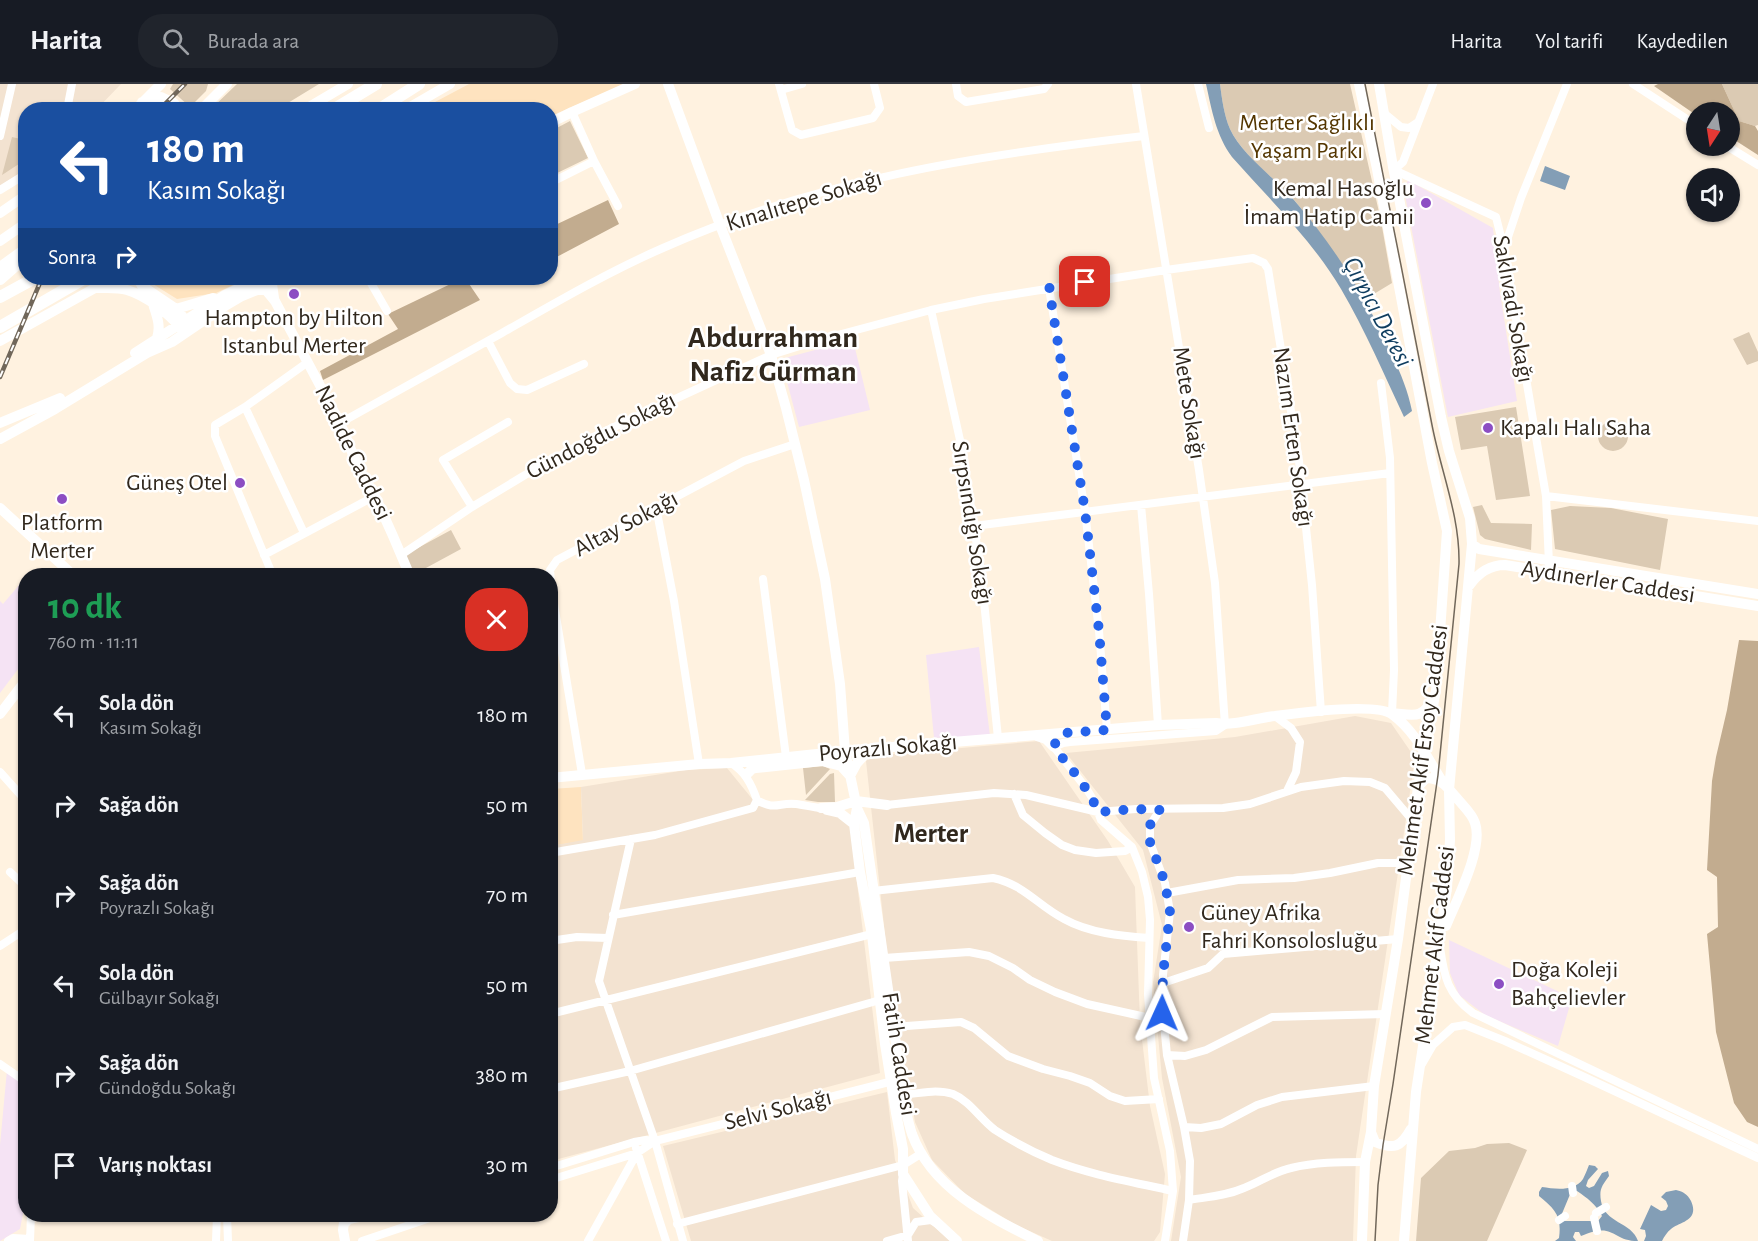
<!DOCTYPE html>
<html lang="tr">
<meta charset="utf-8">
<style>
body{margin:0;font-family:"Alegreya Sans",sans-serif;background:#20242c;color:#f1f3f6;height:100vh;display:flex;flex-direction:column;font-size:22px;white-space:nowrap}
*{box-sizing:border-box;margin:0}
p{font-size:20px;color:#9ea1a6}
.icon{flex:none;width:33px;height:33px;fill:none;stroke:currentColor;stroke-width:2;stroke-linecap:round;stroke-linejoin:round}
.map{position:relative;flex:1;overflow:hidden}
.details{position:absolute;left:18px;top:484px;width:540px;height:654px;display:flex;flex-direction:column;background:#171b24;border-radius:24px;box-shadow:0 2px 4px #0004}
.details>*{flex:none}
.top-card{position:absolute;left:18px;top:18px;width:540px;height:183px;border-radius:24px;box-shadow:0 2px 4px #0004;background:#1a4fa0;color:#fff;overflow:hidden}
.needle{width:39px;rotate:192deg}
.buttons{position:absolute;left:1686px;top:18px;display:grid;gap:12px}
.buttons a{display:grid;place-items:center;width:54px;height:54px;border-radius:50%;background:#171b24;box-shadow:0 2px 4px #0004;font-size:30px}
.pin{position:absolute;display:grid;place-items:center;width:51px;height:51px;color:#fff;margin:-26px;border-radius:12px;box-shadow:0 3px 9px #0006}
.me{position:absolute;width:66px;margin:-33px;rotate:1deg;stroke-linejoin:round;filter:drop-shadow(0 0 4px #0008)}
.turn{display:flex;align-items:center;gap:21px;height:126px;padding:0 30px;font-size:27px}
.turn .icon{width:78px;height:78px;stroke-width:2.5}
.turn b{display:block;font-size:42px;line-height:51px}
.then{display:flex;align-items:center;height:57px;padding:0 30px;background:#0003;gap:12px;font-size:22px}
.round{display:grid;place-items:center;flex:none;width:63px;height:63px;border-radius:24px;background:#20242c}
.headline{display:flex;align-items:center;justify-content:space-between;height:102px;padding:0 30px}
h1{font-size:36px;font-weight:700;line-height:45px;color:#1e9e55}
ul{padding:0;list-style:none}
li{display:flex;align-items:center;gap:18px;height:90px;padding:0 30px}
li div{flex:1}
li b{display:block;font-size:22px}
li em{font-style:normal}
header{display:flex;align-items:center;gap:36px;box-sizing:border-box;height:84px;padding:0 30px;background:#171b24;border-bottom:2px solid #363941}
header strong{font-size:28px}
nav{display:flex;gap:33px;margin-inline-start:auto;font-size:21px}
.search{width:420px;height:54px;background:#20242c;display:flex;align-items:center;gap:15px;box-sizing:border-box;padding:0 21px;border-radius:24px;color:#9ea1a6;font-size:22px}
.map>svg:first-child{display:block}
.built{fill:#fee3bf}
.industrial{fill:#f3e3d1}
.education{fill:#f5e3f4}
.green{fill:#dbcab3}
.forest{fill:#c2ac8f}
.water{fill:#839eb6;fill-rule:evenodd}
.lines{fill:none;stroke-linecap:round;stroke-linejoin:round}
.minor{stroke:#fff;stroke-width:8}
.major{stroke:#fff;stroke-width:10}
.highway{stroke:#fff;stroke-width:12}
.tram{stroke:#71675a;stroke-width:1.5}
.rail-casing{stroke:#71675a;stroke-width:4.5}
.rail{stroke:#fff;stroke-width:2;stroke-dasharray:7;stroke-linecap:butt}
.route{stroke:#2563eb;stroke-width:10;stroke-dasharray:0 18}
.poi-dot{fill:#8c4ec3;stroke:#fff;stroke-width:2}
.labels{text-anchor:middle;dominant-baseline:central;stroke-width:5;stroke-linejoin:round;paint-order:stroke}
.park-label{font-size:24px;fill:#543600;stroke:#fff}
.poi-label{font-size:24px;fill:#31281d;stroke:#fff;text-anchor:start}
.street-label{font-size:24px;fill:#31281d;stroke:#fff}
.water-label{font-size:26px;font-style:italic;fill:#0f3d5f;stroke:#fff}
.quarter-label{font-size:27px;font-weight:bold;fill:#31281d;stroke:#fff}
.district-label{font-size:30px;font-weight:bold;fill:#31281d;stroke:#fff}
</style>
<header>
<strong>Harita</strong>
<div class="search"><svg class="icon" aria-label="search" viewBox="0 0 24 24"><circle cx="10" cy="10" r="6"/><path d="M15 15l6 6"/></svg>Burada ara</div>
<nav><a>Harita</a><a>Yol tarifi</a><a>Kaydedilen</a></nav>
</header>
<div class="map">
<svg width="1758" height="1157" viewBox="0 0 1758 1157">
<rect width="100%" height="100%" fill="#fff2e0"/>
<path class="built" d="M 469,0 L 625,0 L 551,32 L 550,26 L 420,26 Z
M 149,194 L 248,194 L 216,209 L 177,215 L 148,197 Z
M 581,703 L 583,757 L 551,762 L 551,705 Z"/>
<path class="industrial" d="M 0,0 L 121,0 L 97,25 L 26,26 L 25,86 L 0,102 Z
M 1355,632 L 1391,639 L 1415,674 L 1356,1072 L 1353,1157 L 1171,1157 L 1181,1093 L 1162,994 L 1153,899 L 1162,841 L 1143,766 L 1066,669 L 1235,653 Z
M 1039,657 L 1108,757 L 1135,803 L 1140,939 L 1150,1022 L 1165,1090 L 1160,1148 L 1154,1157 L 1052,1157 L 1016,1141 L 965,1110 L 932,1076 L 915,1038 L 890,897 L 866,677 L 871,672 Z
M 727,684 L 758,722 L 834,726 L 850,741 L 880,989 L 551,1077 L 551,762 L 583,756 L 581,703 L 686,686 Z
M 887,1008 L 895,1076 L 913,1124 L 950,1157 L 691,1157 L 663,1062 Z"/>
<path class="education" d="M 1408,96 L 1493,144 L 1500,209 L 1517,317 L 1448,333 L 1404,106 Z
M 853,256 L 870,326 L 799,343 L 781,275 Z
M 25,494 L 25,576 L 0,609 L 0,517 L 3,520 Z
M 979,563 L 990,652 L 934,654 L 926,571 Z
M 1449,856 L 1572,914 L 1558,962 L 1485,931 L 1459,911 L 1450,889 Z
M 7,986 L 25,1000 L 26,1114 L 20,1145 L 0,1157 L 0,1061 Z"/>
<path class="green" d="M 173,0 L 208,0 L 206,7 L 190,23 L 170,5 Z
M 237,0 L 319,0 L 278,25 L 211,25 Z
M 1220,0 L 1350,0 L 1381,137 L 1392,199 L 1364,216 C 1343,182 1321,148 1295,117 C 1276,95 1242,71 1230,45 C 1224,31 1222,15 1220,0 Z
M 1722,0 L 1758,0 L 1758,41 L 1755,42 L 1739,37 Z
M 570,37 L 588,74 L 551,92 L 551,47 Z
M 12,53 L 25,56 L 25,76 L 2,91 Z
M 1749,248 L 1758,268 L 1758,277 L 1747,281 L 1733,255 Z
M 1516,323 L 1530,412 L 1496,416 L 1487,362 L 1461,366 L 1455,333 Z
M1598 352a15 15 0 1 1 30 0a15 15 0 1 1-30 0Z
M 1482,421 L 1491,439 L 1532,440 L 1531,466 L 1485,455 L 1480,451 L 1473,423 Z
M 1570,422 L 1611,424 L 1668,435 L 1660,486 L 1555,465 L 1551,426 Z
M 451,446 L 461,465 L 413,491 L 403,472 Z
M 823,682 L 830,685 L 806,711 L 803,684 Z
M 834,689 L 835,718 L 818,718 L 805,716 L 830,690 Z
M 1509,1059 L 1527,1066 L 1487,1157 L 1416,1157 L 1421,1094 L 1449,1067 L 1475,1064 L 1487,1060 Z"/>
<path class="forest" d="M 1658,0 L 1722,0 L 1739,37 L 1755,42 L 1758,47 L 1758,71 L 1730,53 L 1730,28 L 1696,28 L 1696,31 L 1654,2 Z
M 608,116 L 619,140 L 551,176 L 551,143 Z
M 463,194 L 465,194 L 480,216 L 323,296 L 320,287 L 398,245 L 388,230 Z
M 1739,556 L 1758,557 L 1758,1043 L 1747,1038 L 1734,1019 L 1716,948 L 1707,850 L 1718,843 L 1717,793 L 1707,786 L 1712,697 L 1716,673 L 1727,626 Z"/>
<path class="water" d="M 1206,0 L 1220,0 C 1222,15 1224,31 1230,45 C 1241,70 1276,95 1294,116 C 1334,162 1368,216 1392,271 C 1401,290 1408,307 1412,327 L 1404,333 C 1384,290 1365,246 1341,205 C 1312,156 1270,116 1232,73 C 1216,51 1212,27 1206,0 Z
M 1545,82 L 1570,92 L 1565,106 L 1540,97 Z
M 1589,1081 L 1595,1082 L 1598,1085 L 1588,1096 L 1586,1102 L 1589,1104 L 1594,1102 L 1602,1089 L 1608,1087 L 1609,1092 C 1602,1102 1599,1105 1601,1117 C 1604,1139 1632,1138 1638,1157 C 1611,1157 1615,1137 1581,1152 L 1579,1148 L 1575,1148 L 1573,1153 L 1576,1157 L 1555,1157 L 1559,1154 C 1562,1132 1555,1125 1539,1112 L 1539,1108 L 1542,1103 C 1555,1105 1574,1108 1583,1095 C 1585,1091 1587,1086 1589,1081 ZM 1577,1107 C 1587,1114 1596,1120 1602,1132 L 1598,1137 L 1565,1137 L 1561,1132 L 1571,1108 Z
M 1676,1106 C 1684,1108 1687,1110 1691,1117 C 1700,1137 1679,1138 1671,1145 C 1667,1148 1664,1153 1662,1157 L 1644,1157 L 1646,1152 L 1645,1146 L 1640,1145 L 1651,1121 L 1661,1127 L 1666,1126 L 1668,1122 L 1666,1117 L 1661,1113 L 1666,1108 Z"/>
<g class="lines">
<path class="minor" d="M 779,0 L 792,46 L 801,51 L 873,34 L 880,24 L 874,0
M 956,0 L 958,12 L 966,18 L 1044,5 L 1048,0
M 1136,0 L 1199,386 L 1215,499 L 1225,641 L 1216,647 L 1070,658 L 1063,659 L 1054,663 L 1086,704 L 1094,717 L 1101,736 L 1132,763 L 1142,788 L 1148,813 L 1150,836 L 1148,910 L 1154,994 L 1170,1067 L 1173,1107 L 1165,1157
M 1198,0 L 1209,44
M 1433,0 L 1403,78 L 1394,86 L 1496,133 L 1504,165 L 1546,412 L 1549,480
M 1633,0 L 1696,41
M 781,6 L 802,0
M 67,26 L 72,0
M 572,28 L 594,77 L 618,122
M 1384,29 L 1401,43 L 1409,44 L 1418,38
M 0,52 L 12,0
M 1727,62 L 1758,81
M 550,99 L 594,77
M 0,106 L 26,90
M 1505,162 L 1521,114 L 1567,0
M 368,194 L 387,227
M 470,194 L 472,197
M 1049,204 L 1085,427 L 1099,547 L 1107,646
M 931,226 L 962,365 L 981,488 L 998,654
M 488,257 L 510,299 L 517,305 L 527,306 L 584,280
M 1381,299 L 1390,374 L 1394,586 L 1392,629
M 245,323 L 304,449
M 340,339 C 394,309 448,279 502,249 C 555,219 608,188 663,164 C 816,96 979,71 1144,52
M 1546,412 L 1758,437
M 1141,421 L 1149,510 L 1158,641
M 472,423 L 443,376 L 508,338
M 656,423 L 674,517 L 699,680
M 974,442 L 1390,389
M 264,471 L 375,412
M 401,471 L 472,423 L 525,391 L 599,350 L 771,271 L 819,256 L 931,226 L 984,215 L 1166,186 L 1253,174 L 1264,179 L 1268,185 L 1299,377 L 1312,501 L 1321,628
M 273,492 L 215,352 L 215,341 L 245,323 L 308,278
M 763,495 L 786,673
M 1275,632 L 1291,644 L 1300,658 L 1296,688 L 1287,707
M 0,688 L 26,717
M 582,690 L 552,508 L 550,486 L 557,476 L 744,377 L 795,360
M 1014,710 L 1023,731 L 1045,749 L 1062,761 L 1075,766 L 1096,769 L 1125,767 L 1132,763
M 757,716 C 775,727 779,718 796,720 C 804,721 812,723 821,724
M 887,721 L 994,709 L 1026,711 L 1098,728 L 1136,725 L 1223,724 L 1250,720 L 1301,703 L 1344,697 L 1370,698 L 1385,704 L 1413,737
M 1160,726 L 1150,741 L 1150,758 L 1165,799 L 1170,828 L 1163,891 L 1163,929 L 1167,971 L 1184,1043 L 1190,1077 L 1189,1116 L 1183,1157
M 631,755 L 599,897 L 655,1057 L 683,1157
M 550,769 L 655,751 L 753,724 L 757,716 C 751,699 745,688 731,679
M 10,788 L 26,803
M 873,807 L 993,794 C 1025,801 1037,821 1064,835 C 1089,849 1121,852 1149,854
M 1167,809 L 1238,796 L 1294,794 L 1330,789 L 1378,779 L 1407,779
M 613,831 L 860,788
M 550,857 L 577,853 L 608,854
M 0,862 L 26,845
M 1440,863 C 1444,893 1448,911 1473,929 L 1758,1065
M 884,874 L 969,868 L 989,872 L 1013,884 L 1030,896 L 1055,908 L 1087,920 L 1150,934
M 1163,899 L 1208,884 L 1223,870 L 1398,855
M 550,930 L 876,849
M 893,943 L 961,938 L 974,944 L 1008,972 L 1043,985 L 1070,992 L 1090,999 L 1110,1012 L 1125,1017 L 1159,1015
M 1167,971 L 1185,972 L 1206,966 L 1272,933 L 1386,930
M 0,980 L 26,998
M 1422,980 L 1433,961 L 1453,943 L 1465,941 L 1505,957 L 1580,991 L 1758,1074
M 550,1005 L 630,987 L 880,916
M 903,1011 C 919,1009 937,1005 953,1010 C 970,1017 981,1036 995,1046 C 1012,1057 1033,1068 1052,1076 C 1091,1091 1133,1098 1173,1107
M 1184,1043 L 1201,1044 L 1221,1040 L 1257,1021 L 1282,1013 L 1374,1002
M 636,1064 L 666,1157
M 550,1084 L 634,1058 L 646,1056 L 655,1057
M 903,1090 L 902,1097 L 908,1157
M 550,1096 L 637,1069 L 655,1057 L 897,996
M 1572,1102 L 1573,1109
M 1189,1116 C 1207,1113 1226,1112 1244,1104 C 1260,1098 1273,1088 1291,1084 C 1315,1078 1340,1078 1365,1078
M 1596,1129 L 1606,1123
M 227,1131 L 228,1157
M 1594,1134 L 1597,1147
M 1559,1136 L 1565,1132
M 677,1140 L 903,1081 L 922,1069
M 8,1157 L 13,1154 L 30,1155
M 30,1157 L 31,1131
M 216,1157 L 217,1131
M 362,1157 L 439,1131
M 588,1157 L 637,1069
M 887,1157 L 908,1151 L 916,1138 L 931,1136 L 936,1139"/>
<path class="major" d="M 668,0 L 720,141 L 771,271 L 786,324 L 804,396 L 825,495 L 840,600 L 845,667 L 857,724 L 864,739 L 905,1023 C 907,1032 909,1041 912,1050 C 932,1105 990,1133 1038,1157
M 1359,0 L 1377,85 L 1432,379 L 1447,447 L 1436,606 L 1418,703 L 1398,855 L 1374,1002 L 1371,1048 L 1365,1078 L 1362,1157
M 1379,0 L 1393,83 L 1441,333 L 1449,367 L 1470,434 L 1472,460 L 1449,706 L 1450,756 L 1447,804 L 1416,1008 L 1404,1157
M 142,18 L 161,13 L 174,19 L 178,26
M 135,26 L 161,0
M 201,26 L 227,0
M 304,26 L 348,0
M 405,26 L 450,0
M 550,39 L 572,28 L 635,0
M 0,129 L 26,111
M 0,157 L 26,139
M 0,183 L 26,164
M 140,194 L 140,198 L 142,202 L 176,225 L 190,241
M 98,204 C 107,204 117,203 127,206 C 147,212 168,229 182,245
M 274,214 L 272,200 L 275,194
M 153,220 C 157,232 161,242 157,254
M 176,225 L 213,214
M 0,257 L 113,194
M 135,269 L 225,211 L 261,194
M 0,339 L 60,314
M 0,355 L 55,325 L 147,269 L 172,258 L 225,222 L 242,212 L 257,206 L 266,206 L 275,217 L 340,339 L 359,385 L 375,412 L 393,452 L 410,492
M 0,424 L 74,492
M 1472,460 L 1479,465 L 1758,510
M 1469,502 C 1478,489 1489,481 1505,481 L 1758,522
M 1392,629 C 1414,631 1422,636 1433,614
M 0,630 L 26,596
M 1037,652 L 1046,655 L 1054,663
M 746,691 L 752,685 L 756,684 L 822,677 L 841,682 L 850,692 L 857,679 L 870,665
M 550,694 L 699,680 L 731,679 L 845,667 L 1158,641 L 1216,639 C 1235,642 1256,634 1275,632 C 1297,629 1378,618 1393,631 C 1416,648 1427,674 1442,697
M 1418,703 L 1426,694 C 1441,694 1447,703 1456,713 C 1463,722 1472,729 1475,739 C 1484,764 1456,817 1446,842
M 821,724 L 837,723 L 856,717 L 887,721
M 857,724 L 854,740 L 860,788 L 872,851 L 885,960 L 896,1029 L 903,1065 L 903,1090 L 930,1132 L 957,1157
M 827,726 L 840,729 L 854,740
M 1371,1048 L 1375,1058 C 1394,1066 1401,1063 1411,1045
M 345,1139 L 349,1135 L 368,1131
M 345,1157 L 343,1146 L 345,1131"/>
<path class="highway" d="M 333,26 L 376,0
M 378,26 L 419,0
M 0,195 L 26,172
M 0,213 L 35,194
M 0,243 L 85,194"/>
<path class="tram" d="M 1365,0 C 1388,114 1410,227 1432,341 C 1441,388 1460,432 1459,480 L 1438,691 L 1393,1000 L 1383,1061 L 1378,1101 L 1375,1157"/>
<defs>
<path id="rail" d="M 159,26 L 185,0
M 0,293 L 42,194"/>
</defs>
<use href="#rail" class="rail-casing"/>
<use href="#rail" class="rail"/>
</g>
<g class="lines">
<path class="route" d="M 1085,198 L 1049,204 L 1085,427 L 1099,547 L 1107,646 L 1064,649 L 1057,654 L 1054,663 C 1070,684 1089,704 1098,728 L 1136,725 L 1160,726 L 1150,741 L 1150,758 L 1165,799 L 1170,828 L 1163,891 L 1162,929"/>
</g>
<g class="poi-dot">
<circle cx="1426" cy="119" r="6"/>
<circle cx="294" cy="210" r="6"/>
<circle cx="1488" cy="344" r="6"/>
<circle cx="240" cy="399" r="6"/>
<circle cx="62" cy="415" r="6"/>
<circle cx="1189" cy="843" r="6"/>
<circle cx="1499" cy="900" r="6"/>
</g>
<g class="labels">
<g class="park-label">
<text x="1307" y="39">Merter Sağlıklı<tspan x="1307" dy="28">Yaşam Parkı</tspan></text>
</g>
<g class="poi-label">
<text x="1414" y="105" text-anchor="end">Kemal Hasoğlu<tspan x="1414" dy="28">İmam Hatip Camii</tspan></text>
<text x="294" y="234" text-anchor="middle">Hampton by Hilton<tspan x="294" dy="28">Istanbul Merter</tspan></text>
<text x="1500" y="344">Kapalı Halı Saha</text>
<text x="228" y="399" text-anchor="end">Güneş Otel</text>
<text x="62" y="439" text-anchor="middle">Platform<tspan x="62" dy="28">Merter</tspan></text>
<text x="1201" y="829">Güney Afrika<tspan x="1201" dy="28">Fahri Konsolosluğu</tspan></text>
<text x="1511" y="886">Doğa Koleji<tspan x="1511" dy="28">Bahçelievler</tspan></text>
</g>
<g class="street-label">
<text transform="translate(804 117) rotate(-17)">Kınalıtepe Sokağı</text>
<text transform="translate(1513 225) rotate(80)">Saklıvadi Sokağı</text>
<text transform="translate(1189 319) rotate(81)">Mete Sokağı</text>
<text transform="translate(601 352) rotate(-27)">Gündoğdu Sokağı</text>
<text transform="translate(1293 353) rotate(82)">Nazım Erten Sokağı</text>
<text transform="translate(353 369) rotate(64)">Nadide Caddesi</text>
<text transform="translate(972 439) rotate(81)">Sırpsındığı Sokağı</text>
<text transform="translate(626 440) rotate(-28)">Altay Sokağı</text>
<text transform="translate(1608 498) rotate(9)">Aydınerler Caddesi</text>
<text transform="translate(888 664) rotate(-5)">Poyrazlı Sokağı</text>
<text transform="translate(1423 666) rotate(-82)">Mehmet Akif Ersoy Caddesi</text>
<text transform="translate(1435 861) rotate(-83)">Mehmet Akif Caddesi</text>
<text transform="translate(899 970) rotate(81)">Fatih Caddesi</text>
<text transform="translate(778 1026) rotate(-14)">Selvi Sokağı</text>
</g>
<g class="water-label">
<text transform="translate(1378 228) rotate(62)">Çırpıcı Deresi</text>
</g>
<g class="quarter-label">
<text x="931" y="749">Merter</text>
</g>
<g class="district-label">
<text x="773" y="254">Abdurrahman<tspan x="773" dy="34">Nafiz Gürman</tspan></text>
</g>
</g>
</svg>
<div class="buttons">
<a><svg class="needle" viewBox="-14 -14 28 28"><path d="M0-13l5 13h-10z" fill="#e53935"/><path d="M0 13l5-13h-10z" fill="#9ea1a6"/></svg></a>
<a><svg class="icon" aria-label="sound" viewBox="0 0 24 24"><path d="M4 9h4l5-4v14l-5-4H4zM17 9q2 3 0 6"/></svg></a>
</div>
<div class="pin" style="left:1085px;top:198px;background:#d93025"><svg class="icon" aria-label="arrive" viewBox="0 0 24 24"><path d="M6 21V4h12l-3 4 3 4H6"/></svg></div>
<svg class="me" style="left:1162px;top:929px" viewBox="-20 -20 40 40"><path d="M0-17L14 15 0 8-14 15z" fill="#2563eb" stroke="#fff" stroke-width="4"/></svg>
<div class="top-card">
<div class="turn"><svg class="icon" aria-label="left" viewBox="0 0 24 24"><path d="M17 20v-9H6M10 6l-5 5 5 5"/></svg><div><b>180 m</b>Kasım Sokağı</div></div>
<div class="then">Sonra<svg class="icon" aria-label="right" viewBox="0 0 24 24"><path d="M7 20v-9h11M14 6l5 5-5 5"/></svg></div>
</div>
<section class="details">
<div class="headline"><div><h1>10 dk</h1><p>760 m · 11:11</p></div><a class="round" style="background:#d93025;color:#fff"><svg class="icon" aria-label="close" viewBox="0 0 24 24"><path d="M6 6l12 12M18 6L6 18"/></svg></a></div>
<ul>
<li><svg class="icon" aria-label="left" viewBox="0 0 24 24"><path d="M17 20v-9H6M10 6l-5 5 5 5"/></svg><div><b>Sola dön</b><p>Kasım Sokağı</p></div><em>180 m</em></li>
<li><svg class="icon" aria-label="right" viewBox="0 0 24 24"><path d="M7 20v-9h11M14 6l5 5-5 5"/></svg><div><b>Sağa dön</b></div><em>50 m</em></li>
<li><svg class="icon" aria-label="right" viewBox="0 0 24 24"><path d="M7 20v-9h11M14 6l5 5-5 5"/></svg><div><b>Sağa dön</b><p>Poyrazlı Sokağı</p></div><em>70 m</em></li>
<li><svg class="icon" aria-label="left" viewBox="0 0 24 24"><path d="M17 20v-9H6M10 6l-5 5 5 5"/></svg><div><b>Sola dön</b><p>Gülbayır Sokağı</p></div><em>50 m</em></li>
<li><svg class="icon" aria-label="right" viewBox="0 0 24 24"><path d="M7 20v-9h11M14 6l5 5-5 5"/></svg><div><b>Sağa dön</b><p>Gündoğdu Sokağı</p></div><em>380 m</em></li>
<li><svg class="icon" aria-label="arrive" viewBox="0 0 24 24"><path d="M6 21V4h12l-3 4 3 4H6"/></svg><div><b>Varış noktası</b></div><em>30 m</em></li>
</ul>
</section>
</div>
